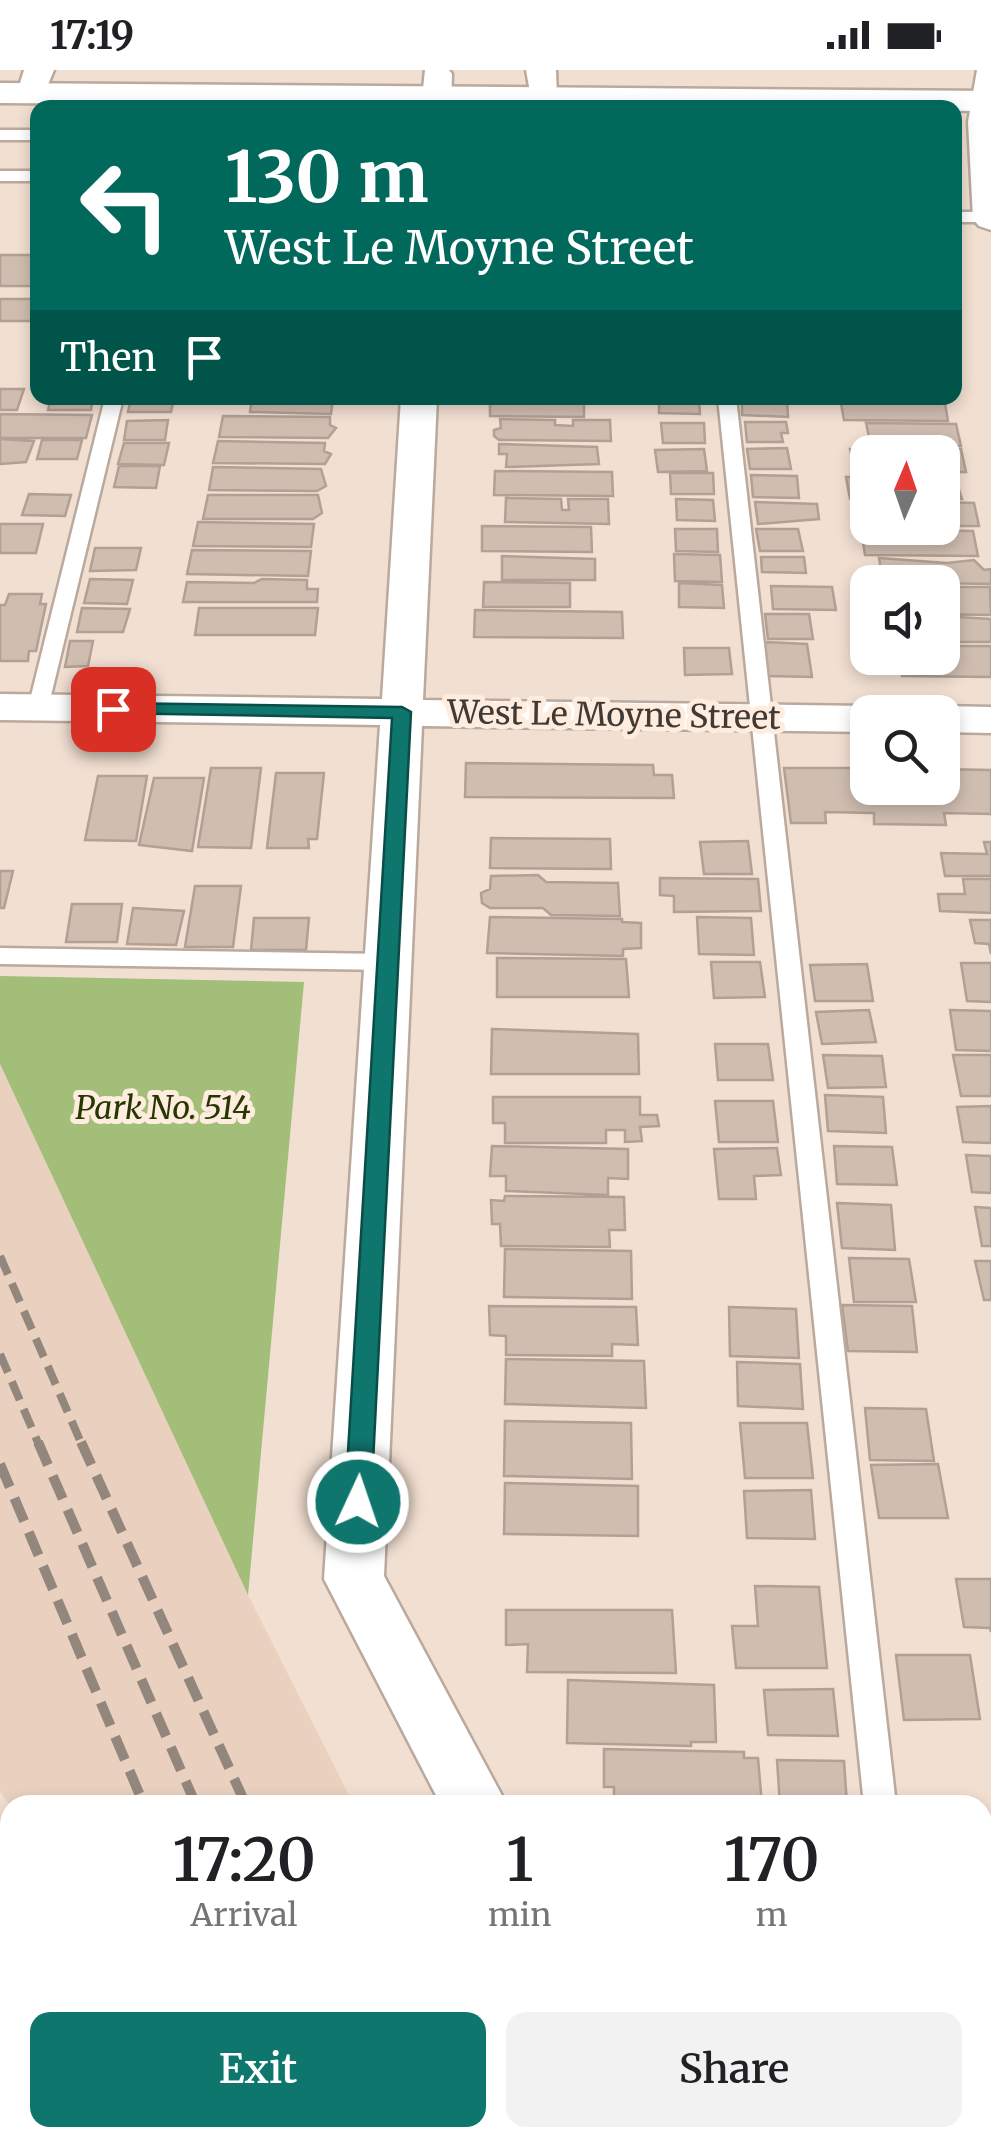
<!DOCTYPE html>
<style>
body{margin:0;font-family:Merriweather,serif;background:#f2f2f2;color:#202124;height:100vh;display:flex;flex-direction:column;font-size:38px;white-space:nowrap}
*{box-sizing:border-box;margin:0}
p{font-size:32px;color:#757577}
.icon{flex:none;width:55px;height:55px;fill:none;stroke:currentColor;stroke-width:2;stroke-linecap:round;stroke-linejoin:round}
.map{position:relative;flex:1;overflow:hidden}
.panel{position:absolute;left:0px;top:1725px;width:992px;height:352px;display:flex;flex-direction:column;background:#fff;border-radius:30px 30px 0 0;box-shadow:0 5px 15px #0003}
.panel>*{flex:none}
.guide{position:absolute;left:30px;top:30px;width:932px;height:305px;border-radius:20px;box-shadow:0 5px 15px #0003;background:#00695c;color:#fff;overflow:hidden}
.needle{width:65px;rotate:2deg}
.tools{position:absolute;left:850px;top:365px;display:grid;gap:20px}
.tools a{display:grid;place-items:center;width:110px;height:110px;border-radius:20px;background:#fff;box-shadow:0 5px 15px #0003;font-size:50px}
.pin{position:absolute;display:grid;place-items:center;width:85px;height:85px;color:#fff;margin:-42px;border-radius:20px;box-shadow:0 5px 15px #0006}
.me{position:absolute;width:110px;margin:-55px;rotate:3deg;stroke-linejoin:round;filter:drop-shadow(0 0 8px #0008)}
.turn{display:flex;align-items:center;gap:35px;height:210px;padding:0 30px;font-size:45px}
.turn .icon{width:130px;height:130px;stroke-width:2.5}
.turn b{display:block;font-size:70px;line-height:85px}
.then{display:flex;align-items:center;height:95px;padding:0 30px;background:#0003;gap:20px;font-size:38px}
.eta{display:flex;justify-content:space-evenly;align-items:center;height:170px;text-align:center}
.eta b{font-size:60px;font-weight:600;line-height:70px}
.primary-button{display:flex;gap:20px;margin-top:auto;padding:20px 30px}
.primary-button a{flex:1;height:115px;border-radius:20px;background:#0f766e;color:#fff;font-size:40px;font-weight:600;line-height:115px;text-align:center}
.primary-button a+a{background:#f2f2f2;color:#202124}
.status{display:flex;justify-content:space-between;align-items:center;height:70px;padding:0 50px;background:#fff;direction:ltr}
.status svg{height:28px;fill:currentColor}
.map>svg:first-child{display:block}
.built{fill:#ead1bf}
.green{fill:#a2be78}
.building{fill:#cfbdb0;stroke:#b1a093;stroke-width:2.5}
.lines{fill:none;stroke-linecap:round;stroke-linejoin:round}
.service-casing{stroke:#baa99c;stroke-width:5}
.minor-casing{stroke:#baa99c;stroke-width:5}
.tertiary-casing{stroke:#baa99c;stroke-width:5}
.primary-casing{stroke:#baa99c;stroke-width:5}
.service{fill:#fff;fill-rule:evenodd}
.minor{fill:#fff;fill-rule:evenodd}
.tertiary{fill:#fff;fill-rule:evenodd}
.primary{fill:#fff;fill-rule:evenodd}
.rail-far1{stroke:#93877d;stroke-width:8;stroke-dasharray:20 10;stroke-linecap:butt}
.rail{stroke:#93877d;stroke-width:10;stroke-dasharray:25 12;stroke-linecap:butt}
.route{fill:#0f766e;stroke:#0a4d48;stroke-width:2.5}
.labels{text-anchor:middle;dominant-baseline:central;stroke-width:10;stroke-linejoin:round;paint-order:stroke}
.street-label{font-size:32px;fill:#413a34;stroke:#feecde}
.park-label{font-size:32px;font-style:italic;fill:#263702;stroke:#feecde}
</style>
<div class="status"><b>17:19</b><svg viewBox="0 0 49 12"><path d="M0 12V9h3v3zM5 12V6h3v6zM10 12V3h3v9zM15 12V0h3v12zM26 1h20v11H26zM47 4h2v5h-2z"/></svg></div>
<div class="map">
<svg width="991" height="2077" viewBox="0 0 991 2077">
<rect width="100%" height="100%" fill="#f1dfd1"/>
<path class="built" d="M 0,994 L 248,1525 L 354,1735 L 10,1736 L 0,1721 Z
M 75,2068 L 523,2068 L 528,2077 L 81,2077 L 74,2075 Z"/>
<path class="green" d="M 0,906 L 304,912 L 248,1525 L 0,994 Z"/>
<path class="building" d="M 0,185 L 38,185 L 38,216 L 0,216 Z
M 0,229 L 38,229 L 38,251 L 0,251 Z
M 0,319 L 24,319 L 17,340 L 0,340 Z
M 51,328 L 93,328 L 91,340 L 48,340 Z
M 131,328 L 174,328 L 171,342 L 128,342 Z
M 252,328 L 333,328 L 331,344 L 250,342 Z
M 490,328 L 577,328 L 577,332 L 584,333 L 584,347 L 490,346 Z
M 659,328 L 699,328 L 700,344 L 659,343 Z
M 742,328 L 787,328 L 788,347 L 742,345 Z
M 840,328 L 944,328 L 948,351 L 844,350 Z
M 0,344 L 92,345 L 86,368 L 0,368 Z
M 223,346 L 330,347 L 330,355 L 336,358 L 328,368 L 219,367 Z
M 500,349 L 555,350 L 555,355 L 573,356 L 573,350 L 610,350 L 611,371 L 499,370 L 494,366 L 494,360 L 501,358 Z
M 168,350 L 165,370 L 124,370 L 127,351 Z
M 745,352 L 786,352 L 788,363 L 781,363 L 783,372 L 747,372 Z
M 661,353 L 704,353 L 705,373 L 663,373 Z
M 866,353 L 956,354 L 961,376 L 871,376 Z
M 0,369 L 34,371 L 26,392 L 0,394 Z
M 42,370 L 82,370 L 77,389 L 37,389 Z
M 218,371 L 325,373 L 324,381 L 331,384 L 325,394 L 213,393 Z
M 124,373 L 169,373 L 164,395 L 118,394 Z
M 499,374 L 597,377 L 599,394 L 506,397 L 507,384 L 499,384 Z
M 787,378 L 791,399 L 750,399 L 747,379 Z
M 704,379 L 707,401 L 658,402 L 655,380 Z
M 850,379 L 961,379 L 966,402 L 942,402 L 942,382 L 868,382 L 868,401 L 855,401 Z
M 119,396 L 160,396 L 156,418 L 114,417 Z
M 213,397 L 321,399 L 326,416 L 317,421 L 209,420 Z
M 495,401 L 612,402 L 613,426 L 494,425 Z
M 670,403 L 713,403 L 714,424 L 671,424 Z
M 751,405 L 797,406 L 799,428 L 753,427 Z
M 846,407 L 868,407 L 868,429 L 850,429 Z
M 942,407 L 955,407 L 962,429 L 942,429 Z
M 29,424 L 71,425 L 65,446 L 22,445 Z
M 208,425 L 318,425 L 322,443 L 313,449 L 203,449 Z
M 506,428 L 561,429 L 562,440 L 569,440 L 568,429 L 608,429 L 609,454 L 505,452 Z
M 676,429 L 713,430 L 715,451 L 677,450 Z
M 755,432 L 817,434 L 819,449 L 758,454 Z
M 942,432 L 974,433 L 979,456 L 942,456 Z
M 198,452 L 314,454 L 311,477 L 193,476 Z
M 0,454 L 43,454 L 36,483 L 0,483 Z
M 482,456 L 591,457 L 592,482 L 482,481 Z
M 675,459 L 717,459 L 718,482 L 676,481 Z
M 756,459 L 798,459 L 803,481 L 760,481 Z
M 861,459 L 973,461 L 978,486 L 865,485 Z
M 95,478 L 141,478 L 136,500 L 90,501 Z
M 192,480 L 311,481 L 308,506 L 187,504 Z
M 674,484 L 720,485 L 722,512 L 675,511 Z
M 502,486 L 595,489 L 595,510 L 502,510 Z
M 761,487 L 804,487 L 806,503 L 762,502 Z
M 879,488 L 947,493 L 974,490 L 984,500 L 991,499 L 991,514 L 883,512 Z
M 90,509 L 133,510 L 127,534 L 84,533 Z
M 262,509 L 307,510 L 307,519 L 318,519 L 317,532 L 183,532 L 187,512 L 254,513 Z
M 484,512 L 570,513 L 570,537 L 483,537 Z
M 679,513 L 722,515 L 724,538 L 679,537 Z
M 771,516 L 832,517 L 836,540 L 773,539 Z
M 942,517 L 990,517 L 991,545 L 942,544 Z
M 9,524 L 42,524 L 40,534 L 46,534 L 36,581 L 29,581 L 28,591 L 0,591 L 0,535 L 5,535 Z
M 82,538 L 130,539 L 123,562 L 77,562 Z
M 199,538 L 318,538 L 315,565 L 195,565 Z
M 475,540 L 622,542 L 623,568 L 474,567 Z
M 765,544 L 809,544 L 813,569 L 768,569 Z
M 942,546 L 991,549 L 991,572 L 942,572 Z
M 70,571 L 93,571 L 88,596 L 65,597 Z
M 765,572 L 807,574 L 812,607 L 767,606 Z
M 942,576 L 991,576 L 991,607 L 902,606 L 898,588 L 942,588 Z
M 684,578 L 729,578 L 732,604 L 685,605 Z
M 466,693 L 653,695 L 654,705 L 672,705 L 674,728 L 465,727 Z
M 211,698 L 261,698 L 251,778 L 198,777 Z
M 784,698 L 868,698 L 868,718 L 942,718 L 942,699 L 991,700 L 991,744 L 944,743 L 946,755 L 874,754 L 874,743 L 825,742 L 826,753 L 791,753 Z
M 276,703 L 324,703 L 317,769 L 308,769 L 309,778 L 267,778 Z
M 98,706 L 147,706 L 136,771 L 85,770 Z
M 154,708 L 204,708 L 192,781 L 139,775 Z
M 491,768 L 610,769 L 611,799 L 490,798 Z
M 748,771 L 752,804 L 704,804 L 700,772 Z
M 984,772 L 991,772 L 991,806 L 945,806 L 941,783 L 987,784 Z
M 0,801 L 13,801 L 4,838 L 0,838 Z
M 538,805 L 546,812 L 618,813 L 620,846 L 551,845 L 543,838 L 490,838 L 482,833 L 481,823 L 490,819 L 491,806 Z
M 660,808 L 758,809 L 761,841 L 674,842 L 674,826 L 660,825 Z
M 963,809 L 991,809 L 991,843 L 940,841 L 938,824 L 965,824 Z
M 195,816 L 241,816 L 233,877 L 185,877 Z
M 72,834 L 122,834 L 117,872 L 66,872 Z
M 133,838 L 184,841 L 176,875 L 127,874 Z
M 490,847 L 622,849 L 622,852 L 641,853 L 641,878 L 623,879 L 623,886 L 487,883 Z
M 697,847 L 751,848 L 754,885 L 699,884 Z
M 254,848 L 309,848 L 306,880 L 251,880 Z
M 970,850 L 991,850 L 991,884 L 989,874 L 975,873 Z
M 497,888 L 626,889 L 629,927 L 497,927 Z
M 711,892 L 760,892 L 765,927 L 714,928 Z
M 961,893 L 991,893 L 991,932 L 967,931 Z
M 867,894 L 873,931 L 815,931 L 810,895 Z
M 869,940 L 876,972 L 822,974 L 816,942 Z
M 950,940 L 991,941 L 991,981 L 956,980 Z
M 492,959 L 638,964 L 639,1004 L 491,1004 Z
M 715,974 L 768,974 L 773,1010 L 718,1010 Z
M 823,985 L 882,986 L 886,1017 L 828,1018 Z
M 953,985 L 991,985 L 991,1026 L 961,1026 Z
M 825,1025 L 883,1027 L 886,1063 L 828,1061 Z
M 493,1027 L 640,1027 L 640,1045 L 657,1045 L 659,1056 L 640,1057 L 642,1071 L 625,1072 L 625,1060 L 606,1060 L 606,1073 L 505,1073 L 505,1053 L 493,1053 Z
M 715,1031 L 773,1031 L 778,1072 L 719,1072 Z
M 991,1036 L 991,1073 L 963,1072 L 957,1037 Z
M 492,1076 L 628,1079 L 628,1109 L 608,1108 L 608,1125 L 506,1121 L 506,1106 L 490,1106 Z
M 834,1076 L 892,1077 L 897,1115 L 837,1114 Z
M 777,1078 L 781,1105 L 754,1106 L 756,1129 L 719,1129 L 714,1079 Z
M 966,1085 L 991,1086 L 991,1123 L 972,1122 Z
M 505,1126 L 624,1127 L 625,1160 L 609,1160 L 610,1177 L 501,1176 L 500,1154 L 492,1154 L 491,1130 L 504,1131 Z
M 837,1133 L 891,1135 L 895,1180 L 842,1178 Z
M 975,1137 L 991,1138 L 991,1176 L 982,1176 Z
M 505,1179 L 631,1181 L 632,1229 L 504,1227 Z
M 849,1188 L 909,1189 L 916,1232 L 854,1232 Z
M 975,1191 L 991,1191 L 991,1230 L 984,1230 Z
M 842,1235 L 912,1236 L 917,1282 L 848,1281 Z
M 489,1236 L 636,1237 L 638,1275 L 612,1274 L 612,1286 L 506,1285 L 506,1266 L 490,1265 Z
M 729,1237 L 796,1239 L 799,1288 L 730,1286 Z
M 506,1289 L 644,1291 L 646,1338 L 505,1334 Z
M 737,1292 L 800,1294 L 803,1339 L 738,1336 Z
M 865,1338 L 926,1339 L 934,1391 L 870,1390 Z
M 505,1351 L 631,1353 L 632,1409 L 504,1406 Z
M 740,1353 L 807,1353 L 813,1408 L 745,1408 Z
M 938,1394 L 948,1448 L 879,1448 L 871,1395 Z
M 505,1413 L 638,1416 L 638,1466 L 504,1464 Z
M 811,1420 L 815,1469 L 747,1468 L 744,1421 Z
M 956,1509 L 991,1509 L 991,1562 L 990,1558 L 964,1557 Z
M 755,1516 L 819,1517 L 827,1598 L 736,1598 L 732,1556 L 758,1556 Z
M 506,1540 L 672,1540 L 676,1603 L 527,1602 L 528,1574 L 506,1575 Z
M 896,1585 L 970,1585 L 980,1649 L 904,1650 Z
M 568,1610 L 714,1615 L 716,1672 L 691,1672 L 691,1676 L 567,1673 Z
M 833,1619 L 838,1666 L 768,1665 L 764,1620 Z
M 604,1679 L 744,1682 L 744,1688 L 758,1688 L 762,1735 L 614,1735 L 614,1717 L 604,1717 Z
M 777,1690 L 844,1691 L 847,1735 L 780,1735 Z
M 982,1759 L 990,1759 L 991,1765 L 991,1825 L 982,1825 Z
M 982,1933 L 991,1933 L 991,2004 L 982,2004 Z
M 982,2008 L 991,2009 L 991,2077 L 944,2077 L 943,2068 L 982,2068 Z
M 799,2068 L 877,2068 L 878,2077 L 800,2077 Z"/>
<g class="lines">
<defs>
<path id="service" d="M 0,60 L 38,60 L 38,70 L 0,70 Z
M 0,101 L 38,101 L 38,111 L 0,111 Z
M 955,142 L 991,142 L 991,152 L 955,152 Z
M 105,328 L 123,328 L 48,638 L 38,645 L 28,638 Z
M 718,328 L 736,328 L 896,1735 L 864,1735 Z
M 0,878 L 388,884 L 400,892 L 388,900 L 0,894 Z
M 898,2068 L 933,2068 L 935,2077 L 899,2077 Z"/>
<path id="minor" d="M 24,0 L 54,0 L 42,29 L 22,29 L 17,23 Z
M 425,0 L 449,0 L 452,4 L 451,38 L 421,38 Z
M 526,0 L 556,0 L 557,27 L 552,33 L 532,33 Z
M 401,328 L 437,328 L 423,630 L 868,636 L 885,642 L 868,642 L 868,662 L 422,656 L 384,1506 L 507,1735 L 441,1735 L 324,1509 L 380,655 L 0,650 L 0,624 L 382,629 Z
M 942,636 L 991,637 L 991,663 L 942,662 L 942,642 L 925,642 Z
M 619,2068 L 691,2068 L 694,2077 L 622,2077 Z"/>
<path id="tertiary" d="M 977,0 L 991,0 L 991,160 L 979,156 L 973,149 L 968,52 Z"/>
<path id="primary" d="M 0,13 L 991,21 L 991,41 L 0,33 Z"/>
</defs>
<use href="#service" class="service-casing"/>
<use href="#minor" class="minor-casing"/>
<use href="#tertiary" class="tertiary-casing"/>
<use href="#primary" class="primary-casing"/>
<use href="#service" class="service"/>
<use href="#minor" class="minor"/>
<use href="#tertiary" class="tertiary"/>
<use href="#primary" class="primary"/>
<path class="rail-far1" d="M 0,1186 L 82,1375
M 0,1284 L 39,1375"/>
<path class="rail" d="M 38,1372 L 196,1735
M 81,1372 L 246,1735
M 0,1394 L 144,1735
M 288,2068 L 292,2077
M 345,2068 L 349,2077
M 401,2068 L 406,2077"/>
</g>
<path class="route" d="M 113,633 L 402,637 L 411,642 L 371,1432 L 367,1440 L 348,1440 L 345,1432 L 392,648 L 106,643 L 106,635 Z"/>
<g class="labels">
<g class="street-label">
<text transform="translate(614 645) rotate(1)">West Le Moyne Street</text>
</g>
<g class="park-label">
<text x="163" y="1038">Park No. 514</text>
</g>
</g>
</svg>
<div class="tools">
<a><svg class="needle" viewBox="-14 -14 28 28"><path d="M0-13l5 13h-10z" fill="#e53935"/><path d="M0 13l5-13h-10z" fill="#757577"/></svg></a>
<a><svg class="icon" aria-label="sound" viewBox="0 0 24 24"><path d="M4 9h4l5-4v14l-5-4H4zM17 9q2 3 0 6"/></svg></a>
<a><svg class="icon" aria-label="search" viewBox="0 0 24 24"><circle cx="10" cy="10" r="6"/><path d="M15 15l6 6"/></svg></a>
</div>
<div class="pin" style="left:113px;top:639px;background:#d93025"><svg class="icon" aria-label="arrive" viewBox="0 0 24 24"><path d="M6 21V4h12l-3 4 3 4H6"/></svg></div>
<svg class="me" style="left:358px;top:1432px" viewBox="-20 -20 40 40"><circle r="17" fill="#0f766e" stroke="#fff" stroke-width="3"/><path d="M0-11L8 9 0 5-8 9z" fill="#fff"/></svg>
<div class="guide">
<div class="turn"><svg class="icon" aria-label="left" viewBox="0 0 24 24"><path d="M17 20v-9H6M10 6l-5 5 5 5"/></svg><div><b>130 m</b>West Le Moyne Street</div></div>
<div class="then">Then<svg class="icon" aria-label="arrive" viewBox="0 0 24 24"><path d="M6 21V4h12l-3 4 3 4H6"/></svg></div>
</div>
<section class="panel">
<div class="eta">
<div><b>17:20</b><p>Arrival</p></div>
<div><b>1</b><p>min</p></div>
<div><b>170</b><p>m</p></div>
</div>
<div class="primary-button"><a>Exit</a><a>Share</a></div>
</section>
</div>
